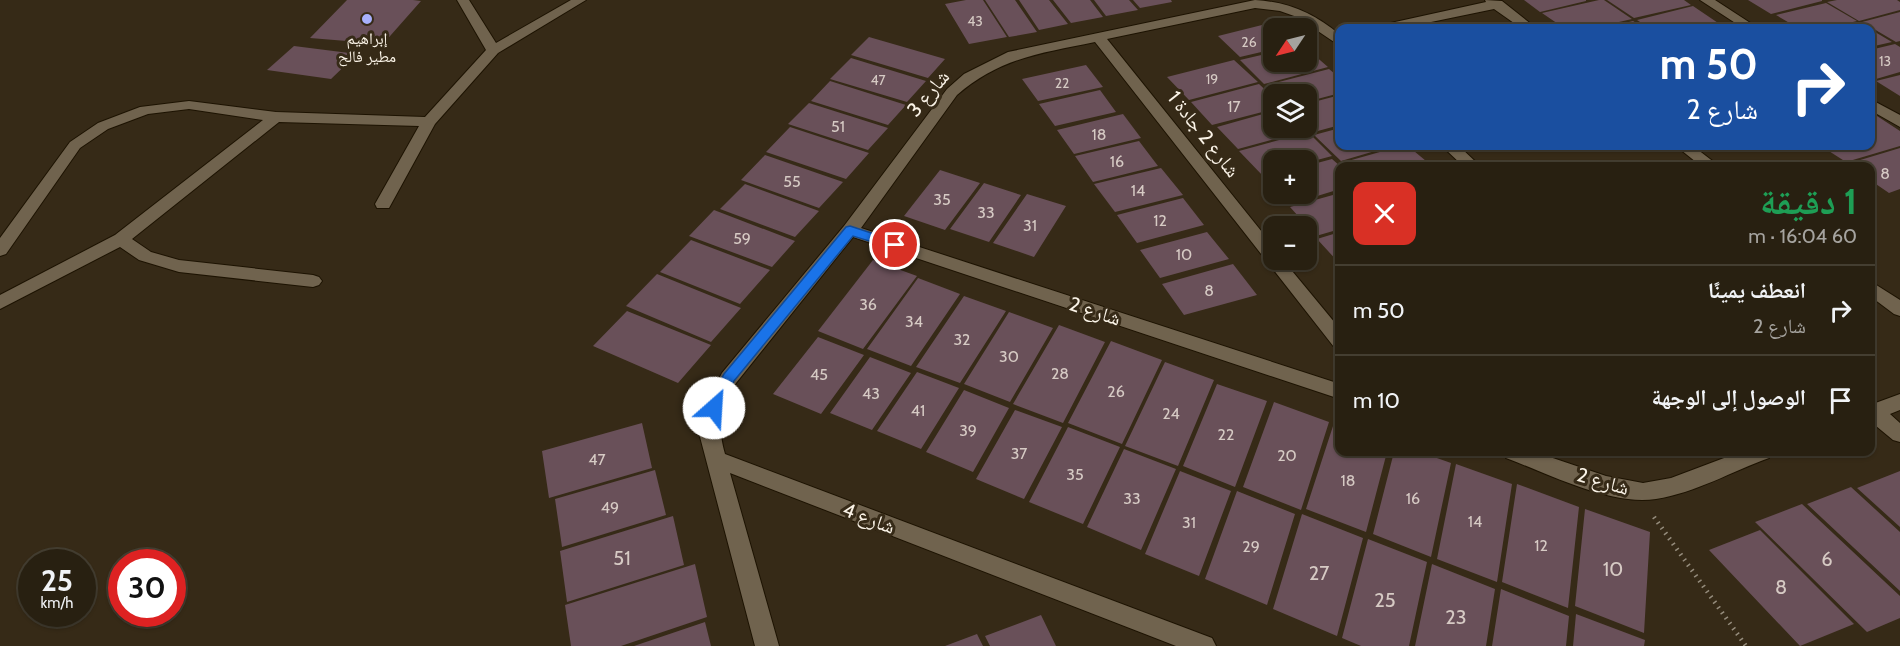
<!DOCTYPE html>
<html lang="ar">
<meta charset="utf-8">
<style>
body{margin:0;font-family:Cabin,"Noto Naskh Arabic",sans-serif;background:#342d1f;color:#f1f3f6;direction:rtl;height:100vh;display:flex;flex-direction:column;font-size:22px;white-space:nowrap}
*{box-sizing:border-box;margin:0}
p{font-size:20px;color:#a5a39f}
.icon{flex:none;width:33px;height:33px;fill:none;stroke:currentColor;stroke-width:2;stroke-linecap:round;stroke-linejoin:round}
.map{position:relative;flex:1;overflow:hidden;direction:ltr}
.details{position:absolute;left:1335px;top:162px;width:540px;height:294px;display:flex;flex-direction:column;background:#282011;border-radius:12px;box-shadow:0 2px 4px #0004,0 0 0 2px #443e31;direction:rtl}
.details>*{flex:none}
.hud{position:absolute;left:1335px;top:24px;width:540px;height:126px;border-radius:12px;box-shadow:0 2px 4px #0004,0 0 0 2px #443e31;direction:rtl;background:#1a4fa0;color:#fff;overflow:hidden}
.needle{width:39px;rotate:235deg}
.tools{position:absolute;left:1263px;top:18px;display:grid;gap:12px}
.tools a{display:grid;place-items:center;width:54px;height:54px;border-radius:12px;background:#282011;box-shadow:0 2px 4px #0004,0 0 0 2px #443e31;font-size:30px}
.speed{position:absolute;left:18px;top:549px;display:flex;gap:12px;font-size:30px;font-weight:700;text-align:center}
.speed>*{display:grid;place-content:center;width:78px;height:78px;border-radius:50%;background:#282011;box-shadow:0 2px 4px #0004,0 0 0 2px #443e31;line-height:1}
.speed small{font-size:15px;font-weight:400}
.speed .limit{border:9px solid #d22;background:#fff;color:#111}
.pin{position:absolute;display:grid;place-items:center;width:51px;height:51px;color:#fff;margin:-26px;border:3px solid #fff;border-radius:50%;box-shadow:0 2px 6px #0007}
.me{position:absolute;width:66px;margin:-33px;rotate:26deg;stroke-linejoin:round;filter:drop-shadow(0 0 4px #0008)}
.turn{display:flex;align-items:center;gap:21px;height:126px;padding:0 18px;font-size:27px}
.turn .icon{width:78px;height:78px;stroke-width:2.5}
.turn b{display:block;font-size:42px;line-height:51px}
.round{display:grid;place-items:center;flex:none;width:63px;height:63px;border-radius:12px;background:#342d1f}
.head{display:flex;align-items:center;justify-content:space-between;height:102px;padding:0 18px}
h1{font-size:36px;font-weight:700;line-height:45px;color:#1e9e55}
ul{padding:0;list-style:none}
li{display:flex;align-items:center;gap:18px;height:90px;padding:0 18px;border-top:2px solid #443e31}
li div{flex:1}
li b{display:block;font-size:22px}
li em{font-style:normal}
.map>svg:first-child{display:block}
.building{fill:#695059}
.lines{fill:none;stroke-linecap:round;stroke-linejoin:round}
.minor-casing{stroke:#1d1302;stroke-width:2}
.path{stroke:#958c7c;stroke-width:4.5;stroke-dasharray:1.5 5;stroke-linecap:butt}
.minor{fill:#70634e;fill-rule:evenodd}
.route{fill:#1a73e8;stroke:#114b97;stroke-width:1.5}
.poi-dot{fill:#a8b0fc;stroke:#362a17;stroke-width:2}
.labels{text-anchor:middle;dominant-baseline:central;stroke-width:6;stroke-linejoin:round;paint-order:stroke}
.far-number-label{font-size:14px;fill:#d6cac4}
.far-poi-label{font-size:16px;fill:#faf3e7;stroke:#362a17}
.number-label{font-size:16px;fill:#d6cac4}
.street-label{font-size:20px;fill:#faf3e7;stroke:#362a17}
.near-number-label{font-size:20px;fill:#d6cac4}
</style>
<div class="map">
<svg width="1900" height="646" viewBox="0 0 1900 646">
<rect width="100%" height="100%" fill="#362a17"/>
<path class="building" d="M 347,0 L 413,0 L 421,1 L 383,44 L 310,38 Z
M 966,0 L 983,0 L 1007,37 L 969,44 L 945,4 Z
M 985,0 L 1015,0 L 1037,32 L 1009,37 Z
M 1019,0 L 1049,0 L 1068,24 L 1039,30 Z
M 1053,0 L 1090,0 L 1103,17 L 1071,23 Z
M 1094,0 L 1129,0 L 1138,10 L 1106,16 Z
M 1133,0 L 1171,0 L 1172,2 L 1140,8 Z
M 1524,0 L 1586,0 L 1586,1 L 1540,12 Z
M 1599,0 L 1604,0 L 1632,19 L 1593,28 L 1564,28 L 1542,13 Z
M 1607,0 L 1684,0 L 1691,5 L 1634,18 Z
M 1748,0 L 1822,0 L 1822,1 L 1771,14 Z
M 1837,0 L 1897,0 L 1900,2 L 1900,10 L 1859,21 L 1827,2 Z
M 1826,3 L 1857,21 L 1828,28 L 1798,28 L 1776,15 Z
M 1693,6 L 1724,27 L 1649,28 L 1637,20 Z
M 1900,12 L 1900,41 L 1896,42 L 1862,22 Z
M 1278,21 L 1286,28 L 1274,28 L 1274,49 L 1240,57 L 1218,36 Z
M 1633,21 L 1645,28 L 1604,28 Z
M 1859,23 L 1869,28 L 1839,28 Z
M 1870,29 L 1892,42 L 1870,47 Z
M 869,37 L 945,59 L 928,78 L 851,55 Z
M 1895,44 L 1900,47 L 1900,72 L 1876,79 L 1870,75 L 1870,50 Z
M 294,46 L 357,54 L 331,79 L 267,70 Z
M 1306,48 L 1328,67 L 1264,84 L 1240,60 L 1274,52 L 1274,62 L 1306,62 Z
M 851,58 L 926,81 L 907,102 L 830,79 Z
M 1234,60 L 1258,82 L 1189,100 L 1167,77 Z
M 1086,65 L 1103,87 L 1038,101 L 1022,79 Z
M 1329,69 L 1340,78 L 1340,93 L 1306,102 L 1306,94 L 1277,94 L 1267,85 Z
M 1900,75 L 1900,96 L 1876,81 Z
M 830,81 L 906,105 L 888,125 L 811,101 Z
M 1259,84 L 1274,98 L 1274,109 L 1212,125 L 1191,102 Z
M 1100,90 L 1116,112 L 1055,126 L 1039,104 Z
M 1340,95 L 1340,125 L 1314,132 L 1306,125 L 1306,104 Z
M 809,103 L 888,128 L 868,150 L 788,124 Z
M 1274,111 L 1274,128 L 1306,128 L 1308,130 L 1238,149 L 1217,127 Z
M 1123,114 L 1141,138 L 1074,154 L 1057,130 Z
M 1877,116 L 1900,131 L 1900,146 L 1846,162 L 1821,146 L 1870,146 L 1870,118 Z
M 790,127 L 869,153 L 846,179 L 766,152 Z
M 1340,128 L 1340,146 L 1392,146 L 1341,161 L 1314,135 Z
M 1308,132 L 1332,156 L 1306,163 L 1306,160 L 1274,160 L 1274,173 L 1263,176 L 1239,151 Z
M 1139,141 L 1158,166 L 1093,182 L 1075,156 Z
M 1401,146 L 1408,146 L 1432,166 L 1345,166 L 1341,163 Z
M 1900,148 L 1900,189 L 1889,193 L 1870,180 L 1870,166 L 1851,166 L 1847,164 Z
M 765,155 L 843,182 L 819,208 L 741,180 Z
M 1332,159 L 1340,166 L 1340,189 L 1288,205 L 1278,194 L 1306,194 L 1306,166 Z
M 1161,168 L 1183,195 L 1115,212 L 1094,184 Z
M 940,170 L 980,183 L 945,230 L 904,216 Z
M 984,183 L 1021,195 L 989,242 L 950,229 Z
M 745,184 L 819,211 L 795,237 L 720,209 Z
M 1340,193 L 1340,229 L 1316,236 L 1290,207 Z
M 1027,194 L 1066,206 L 1034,257 L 993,243 Z
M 1183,198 L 1204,225 L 1137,243 L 1117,215 Z
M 714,210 L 795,241 L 772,267 L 689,236 Z
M 1207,232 L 1229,259 L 1160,278 L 1140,250 Z
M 1340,232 L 1340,264 L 1317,239 Z
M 691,240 L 770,270 L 740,304 L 660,272 Z
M 873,260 L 917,276 L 863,349 L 818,331 Z
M 1233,264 L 1257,295 L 1184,315 L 1162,284 Z
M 657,274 L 741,308 L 711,342 L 626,306 Z
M 918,278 L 960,294 L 911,366 L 867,349 Z
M 964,296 L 1006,311 L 960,383 L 916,367 Z
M 627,311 L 711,345 L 678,383 L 593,346 Z
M 1009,312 L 1053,328 L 1010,402 L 964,384 Z
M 1059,325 L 1105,342 L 1063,423 L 1013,404 Z
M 818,337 L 864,355 L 821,414 L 773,394 Z
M 1111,341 L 1162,360 L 1122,444 L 1068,423 Z
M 870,357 L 911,373 L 872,430 L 830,413 Z
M 1165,362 L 1214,380 L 1178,466 L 1125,446 Z
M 917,372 L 959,388 L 921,449 L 877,431 Z
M 1217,384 L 1267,401 L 1235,487 L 1183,466 Z
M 964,390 L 1009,408 L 973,472 L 926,452 Z
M 1274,402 L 1329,422 L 1301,510 L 1243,487 Z
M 1015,410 L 1062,427 L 1024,499 L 976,479 Z
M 642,423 L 652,468 L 549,498 L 542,451 Z
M 1334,423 L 1340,425 L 1340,452 L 1387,452 L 1366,532 L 1306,509 Z
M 1068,427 L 1120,447 L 1083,524 L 1029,502 Z
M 1124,449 L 1176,469 L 1141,550 L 1087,527 Z
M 1394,452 L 1420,452 L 1451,463 L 1431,557 L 1373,534 Z
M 1456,464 L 1512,484 L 1497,582 L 1437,559 Z
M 655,470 L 666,515 L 562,547 L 555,499 Z
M 1180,471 L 1231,491 L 1199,576 L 1145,554 Z
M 1900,471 L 1900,527 L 1857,488 Z
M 1517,484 L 1579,507 L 1568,608 L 1502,582 Z
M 1851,487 L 1900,532 L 1900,591 L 1807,504 Z
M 1237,491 L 1295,514 L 1267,605 L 1205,579 Z
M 1802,504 L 1900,596 L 1900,618 L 1867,632 L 1755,522 Z
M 1585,509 L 1650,532 L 1644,633 L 1575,606 Z
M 1302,514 L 1363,538 L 1337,636 L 1273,609 Z
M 673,516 L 684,565 L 567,602 L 560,551 Z
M 1760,530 L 1854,624 L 1800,646 L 1709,550 Z
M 1368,539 L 1427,562 L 1409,646 L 1361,646 L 1342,638 Z
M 695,564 L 707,617 L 621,646 L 571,646 L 565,605 Z
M 1432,564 L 1495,589 L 1486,646 L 1415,646 Z
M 1501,589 L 1569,616 L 1566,646 L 1492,646 Z
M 1576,614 L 1645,640 L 1644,646 L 1573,646 Z
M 1041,615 L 1056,646 L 990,646 L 985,636 Z
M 705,622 L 711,646 L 634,646 Z
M 977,634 L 983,646 L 945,646 Z"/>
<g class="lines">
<defs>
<path id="minor" d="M 457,0 L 469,0 L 496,43 L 571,0 L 586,0 L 498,53 L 435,124 L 389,208 L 377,208 L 375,204 L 419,126 L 279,122 L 132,239 L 151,252 L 179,260 L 313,275 L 319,277 L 322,281 L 319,285 L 313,287 L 179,272 L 139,260 L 120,247 L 0,309 L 0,295 L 115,235 L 263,120 L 189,109 L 148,114 L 108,129 L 80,148 L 6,254 L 0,256 L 0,238 L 70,142 L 98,123 L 140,107 L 189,101 L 276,112 L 425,117 L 486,50 Z
M 1255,0 C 1288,2 1314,13 1340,35 L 1340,46 L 1297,17 L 1280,11 L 1255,8 L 1107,39 L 1274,247 L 1274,260 L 1283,260 L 1340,329 L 1340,349 L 1334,347 L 1095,42 C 1042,53 999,58 957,95 L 861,228 L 1340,384 L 1340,399 L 853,237 L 736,383 C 722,411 716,422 725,454 L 1204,635 L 1212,638 L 1216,646 L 1176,646 L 730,473 L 779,646 L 755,646 L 699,433 L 704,408 L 722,373 L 844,226 L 947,89 L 964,74 L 1008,52 Z
M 1485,0 L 1502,1 L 1536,28 L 1521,28 L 1494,9 L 1402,28 L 1379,28 L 1386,24 L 1486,2 Z
M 1700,0 L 1715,0 L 1758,28 L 1743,28 Z
M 1870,99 L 1900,115 L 1900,127 L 1870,110 Z
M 1442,146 L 1459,146 L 1480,166 L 1463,166 Z
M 1676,146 L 1693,146 L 1719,166 L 1701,166 Z
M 1870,281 L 1900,300 L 1900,316 L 1894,314 L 1870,296 Z
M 1900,394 L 1900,410 L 1890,414 L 1900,423 L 1900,442 L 1893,440 L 1870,421 L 1870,405 Z
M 1503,452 L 1535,452 L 1606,476 L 1643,483 L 1671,478 L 1740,452 L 1772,452 L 1769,458 C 1733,471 1695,493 1656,499 C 1610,506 1549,474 1506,458 Z"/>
</defs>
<use href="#minor" class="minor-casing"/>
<path class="path" d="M 1654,517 L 1746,646"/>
<use href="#minor" class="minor"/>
</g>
<path class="route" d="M 850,226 L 899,242 L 901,245 L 895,249 L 853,236 L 734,381 L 719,413 L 708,413 L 706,408 L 724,374 L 846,227 Z"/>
<circle class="poi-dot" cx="367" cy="19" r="6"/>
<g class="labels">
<g class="far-number-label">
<text x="975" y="21">43</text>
<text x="1249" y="42">26</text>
<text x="1885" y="61">13</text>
<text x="1212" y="79">19</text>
<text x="878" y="80">47</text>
<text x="1062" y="83">22</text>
</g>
<g class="far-poi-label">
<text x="367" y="38">إبراهيم<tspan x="367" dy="18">مطير فالح</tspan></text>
</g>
<g class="number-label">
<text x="1234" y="106">17</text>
<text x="838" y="126">51</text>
<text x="1099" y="134">18</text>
<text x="1117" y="161">16</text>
<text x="1885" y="173">8</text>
<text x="792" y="181">55</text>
<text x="1138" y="190">14</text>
<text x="942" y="199">35</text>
<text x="986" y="212">33</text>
<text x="1160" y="220">12</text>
<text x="1030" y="225">31</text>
<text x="742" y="238">59</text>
<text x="1184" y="254">10</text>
<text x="1209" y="290">8</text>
<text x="868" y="304">36</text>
<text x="914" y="321">34</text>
<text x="962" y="339">32</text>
<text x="1009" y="356">30</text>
<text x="1060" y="373">28</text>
<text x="819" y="374">45</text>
<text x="1116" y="391">26</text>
<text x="871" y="393">43</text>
<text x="918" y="410">41</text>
<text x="1171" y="413">24</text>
<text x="968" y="430">39</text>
<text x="1226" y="434">22</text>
<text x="1019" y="453">37</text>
<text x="1287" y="455">20</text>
<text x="597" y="459">47</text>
<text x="1075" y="474">35</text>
<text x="1348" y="480">18</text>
<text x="1132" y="498">33</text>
<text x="1413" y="498">16</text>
<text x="610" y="507">49</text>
<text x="1475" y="521">14</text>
<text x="1189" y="522">31</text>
<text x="1541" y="545">12</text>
<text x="1251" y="546">29</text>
</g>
<g class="street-label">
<text transform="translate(928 93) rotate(-50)">شارع 3</text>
<text transform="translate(1204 134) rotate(52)">شارع 2 جادة 1</text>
<text transform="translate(1095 311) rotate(18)">شارع 2</text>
<text transform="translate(1603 481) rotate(16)">شارع 2</text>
<text transform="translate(869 518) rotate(21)">شارع 4</text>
</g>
<g class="near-number-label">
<text x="622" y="558">51</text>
<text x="1827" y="559">6</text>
<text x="1613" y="569">10</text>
<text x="1319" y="573">27</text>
<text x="1781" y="587">8</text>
<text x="1385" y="600">25</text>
<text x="1456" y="617">23</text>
</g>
</g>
</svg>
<div class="tools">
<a><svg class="needle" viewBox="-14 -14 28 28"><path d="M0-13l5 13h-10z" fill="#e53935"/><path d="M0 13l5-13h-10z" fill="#a5a39f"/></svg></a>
<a><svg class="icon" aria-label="layers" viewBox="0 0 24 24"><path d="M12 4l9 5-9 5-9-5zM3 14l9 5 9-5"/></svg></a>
<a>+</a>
<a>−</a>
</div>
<div class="speed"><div>25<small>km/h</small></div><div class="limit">30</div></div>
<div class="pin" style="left:895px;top:245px;background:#d93025"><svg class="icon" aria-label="arrive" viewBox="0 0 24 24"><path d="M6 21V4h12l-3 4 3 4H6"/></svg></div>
<svg class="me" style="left:714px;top:408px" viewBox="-20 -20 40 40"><circle r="19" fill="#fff"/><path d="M0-13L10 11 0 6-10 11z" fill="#1a73e8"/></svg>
<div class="hud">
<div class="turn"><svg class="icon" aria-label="right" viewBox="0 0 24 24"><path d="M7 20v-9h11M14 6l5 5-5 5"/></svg><div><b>50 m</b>شارع 2</div></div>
</div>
<section class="details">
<div class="head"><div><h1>1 دقيقة</h1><p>60 m · 16:04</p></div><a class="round" style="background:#d93025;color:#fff"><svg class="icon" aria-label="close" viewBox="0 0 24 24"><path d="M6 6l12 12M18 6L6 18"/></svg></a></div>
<ul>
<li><svg class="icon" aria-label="right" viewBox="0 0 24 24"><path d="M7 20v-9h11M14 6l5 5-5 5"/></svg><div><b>انعطف يمينًا</b><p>شارع 2</p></div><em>50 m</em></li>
<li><svg class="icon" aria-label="arrive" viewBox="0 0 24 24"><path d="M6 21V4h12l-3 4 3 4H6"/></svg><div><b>الوصول إلى الوجهة</b></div><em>10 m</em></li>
</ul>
</section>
</div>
